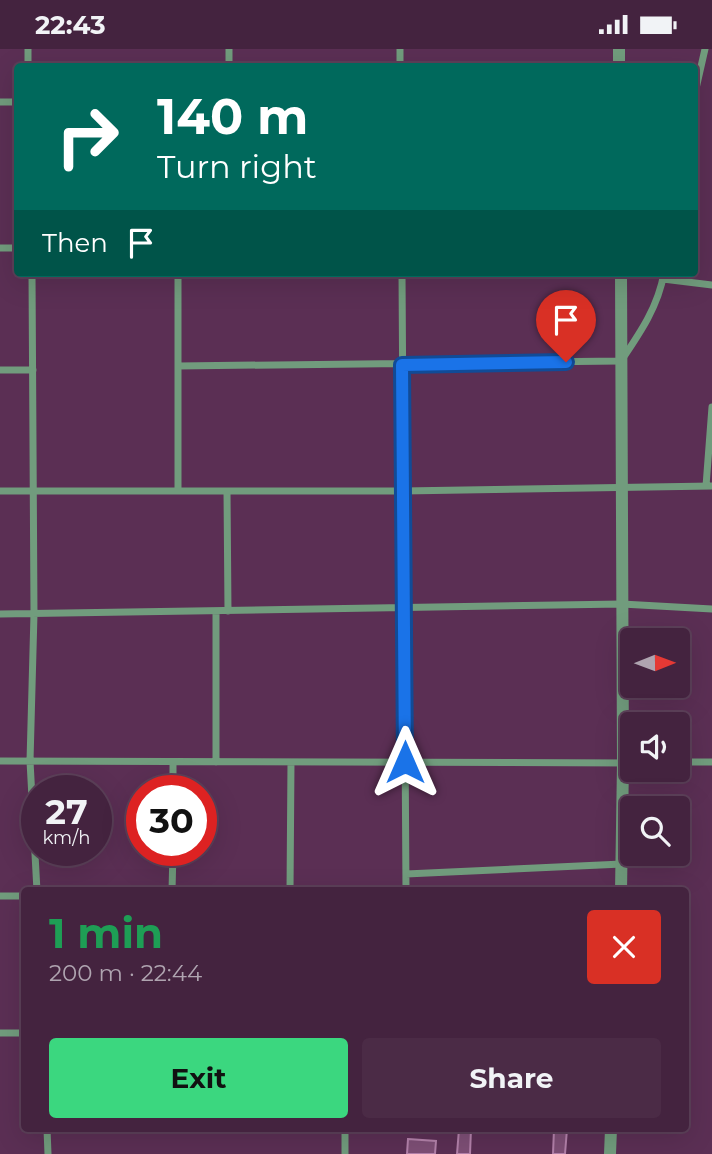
<!DOCTYPE html>
<meta charset="utf-8">
<style>
body{margin:0;font-family:Montserrat,sans-serif;background:#4b2b46;color:#f1f3f6;height:100vh;display:flex;flex-direction:column;font-size:26px;white-space:nowrap}
*{box-sizing:border-box;margin:0}
p{font-size:23px;color:#afa4b0}
.icon{flex:none;width:38px;height:38px;fill:none;stroke:currentColor;stroke-width:2;stroke-linecap:round;stroke-linejoin:round}
.map{position:relative;flex:1;overflow:hidden}
.side{position:absolute;left:21px;top:838px;width:668px;height:245px;display:flex;flex-direction:column;background:#44233f;border-radius:7px;box-shadow:0 7px 28px #0002,0 0 0 2px #5c4059}
.side>*{flex:none}
.hud{position:absolute;left:14px;top:14px;width:684px;height:214px;border-radius:7px;box-shadow:0 7px 28px #0002,0 0 0 2px #5c4059;background:#00695c;color:#fff;overflow:hidden}
.needle{width:46px;rotate:89deg}
.controls{position:absolute;left:620px;top:579px;display:grid;gap:14px}
.controls a{display:grid;place-items:center;width:70px;height:70px;border-radius:7px;background:#44233f;box-shadow:0 7px 28px #0002,0 0 0 2px #5c4059;font-size:35px}
.speed{position:absolute;left:21px;top:726px;display:flex;gap:14px;font-size:35px;font-weight:700;text-align:center}
.speed>*{display:grid;place-content:center;width:91px;height:91px;border-radius:50%;background:#44233f;box-shadow:0 7px 28px #0002,0 0 0 2px #5c4059;line-height:1}
.speed small{font-size:18px;font-weight:400}
.speed .limit{border:10px solid #d22;background:#fff;color:#111}
.pin{position:absolute;display:grid;place-items:center;width:60px;height:60px;color:#fff;margin:-72px -30px;border-radius:50% 50% 50% 0;rotate:-45deg;box-shadow:0 0 7px #0007}
.pin .icon{rotate:45deg}
.me{position:absolute;width:77px;margin:-38px;rotate:0deg;stroke-linejoin:round;filter:drop-shadow(0 0 5px #0008)}
.turn{display:flex;align-items:center;gap:24px;height:147px;padding:0 28px;font-size:32px}
.turn .icon{width:91px;height:91px;stroke-width:2.5}
.turn b{display:block;font-size:49px;line-height:60px}
.then{display:flex;align-items:center;height:66px;padding:0 28px;background:#0003;gap:14px;font-size:26px}
.round{display:grid;place-items:center;flex:none;width:74px;height:74px;border-radius:7px;background:#4b2b46}
.overview{display:flex;align-items:center;justify-content:space-between;height:119px;padding:0 28px}
h1{font-size:42px;font-weight:700;line-height:52px;color:#1e9e55}
.button{display:flex;gap:14px;margin-top:auto;padding:14px 28px}
.button a{flex:1;height:80px;border-radius:7px;background:#3bd77f;color:#111;font-size:28px;font-weight:700;line-height:80px;text-align:center}
.button a+a{background:#4b2b46;color:#f1f3f6}
.status{display:flex;justify-content:space-between;align-items:center;height:49px;padding:0 35px;background:#44233f;direction:ltr}
.status svg{height:19px;fill:currentColor}
.map>svg:first-child{display:block}
.building{fill:#7e4f76;stroke:#b482ab;stroke-width:2}
.lines{fill:none;stroke-linecap:round;stroke-linejoin:round}
.minor{stroke:#719c7d;stroke-width:7}
.tertiary{stroke:#719c7d;stroke-width:12}
.route-casing{stroke:#114b97;stroke-width:18}
.route{stroke:#1a73e8;stroke-width:12}
</style>
<div class="status"><b>22:43</b><svg viewBox="0 0 49 12"><path d="M0 12V9h3v3zM5 12V6h3v6zM10 12V3h3v9zM15 12V0h3v12zM26 1h20v11H26zM47 4h2v5h-2z"/></svg></div>
<div class="map">
<svg width="712" height="1105" viewBox="0 0 712 1105">
<rect width="100%" height="100%" fill="#5b2f54"/>
<path class="building" d="M 459,1080 L 471,1080 L 470,1105 L 457,1105 Z
M 554,1080 L 567,1080 L 565,1105 L 553,1105 Z
M 408,1090 L 436,1092 L 435,1105 L 407,1105 Z"/>
<g class="lines">
<path class="minor" d="M 28,0 L 28,18
M 229,0 L 229,18
M 400,0 L 400,18
M 695,44 L 705,0
M 0,53 L 18,53
M 0,199 L 18,199
M 32,224 L 34,565 L 30,712 L 37,842
M 178,224 L 178,442
M 402,224 L 406,842
M 663,230 L 712,236
M 178,317 L 621,312 C 640,284 658,258 664,224
M 0,321 L 33,321
M 706,437 L 712,358
M 0,442 L 403,442 L 712,437
M 227,442 L 228,562
M 216,562 L 216,713
M 0,565 L 622,555 L 712,560
M 0,712 L 632,714
M 677,713 L 712,713
M 173,742 L 173,713
M 406,825 L 622,815
M 172,842 L 173,802
M 290,842 L 291,713
M 0,847 L 24,847
M 0,984 L 24,984
M 47,1080 L 48,1105
M 345,1105 L 345,1080"/>
<path class="tertiary" d="M 619,0 L 619,18
M 621,224 L 623,714 L 621,842
M 610,1105 L 611,1080"/>
</g>
<g class="lines">
<defs>
<path id="route" d="M 405,713 L 402,316 L 566,313"/>
</defs>
<use href="#route" class="route-casing"/>
<use href="#route" class="route"/>
</g>
</svg>
<div class="controls">
<a><svg class="needle" viewBox="-14 -14 28 28"><path d="M0-13l5 13h-10z" fill="#e53935"/><path d="M0 13l5-13h-10z" fill="#afa4b0"/></svg></a>
<a><svg class="icon" aria-label="sound" viewBox="0 0 24 24"><path d="M4 9h4l5-4v14l-5-4H4zM17 9q2 3 0 6"/></svg></a>
<a><svg class="icon" aria-label="search" viewBox="0 0 24 24"><circle cx="10" cy="10" r="6"/><path d="M15 15l6 6"/></svg></a>
</div>
<div class="speed"><div>27<small>km/h</small></div><div class="limit">30</div></div>
<div class="pin" style="left:566px;top:313px;background:#d93025"><svg class="icon" aria-label="arrive" viewBox="0 0 24 24"><path d="M6 21V4h12l-3 4 3 4H6"/></svg></div>
<svg class="me" style="left:405px;top:713px" viewBox="-20 -20 40 40"><path d="M0-17L14 15 0 8-14 15z" fill="#1a73e8" stroke="#fff" stroke-width="4"/></svg>
<div class="hud">
<div class="turn"><svg class="icon" aria-label="right" viewBox="0 0 24 24"><path d="M7 20v-9h11M14 6l5 5-5 5"/></svg><div><b>140 m</b>Turn right</div></div>
<div class="then">Then<svg class="icon" aria-label="arrive" viewBox="0 0 24 24"><path d="M6 21V4h12l-3 4 3 4H6"/></svg></div>
</div>
<section class="side">
<div class="overview"><div><h1>1 min</h1><p>200 m · 22:44</p></div><a class="round" style="background:#d93025;color:#fff"><svg class="icon" aria-label="close" viewBox="0 0 24 24"><path d="M6 6l12 12M18 6L6 18"/></svg></a></div>
<div class="button"><a>Exit</a><a>Share</a></div>
</section>
</div>
